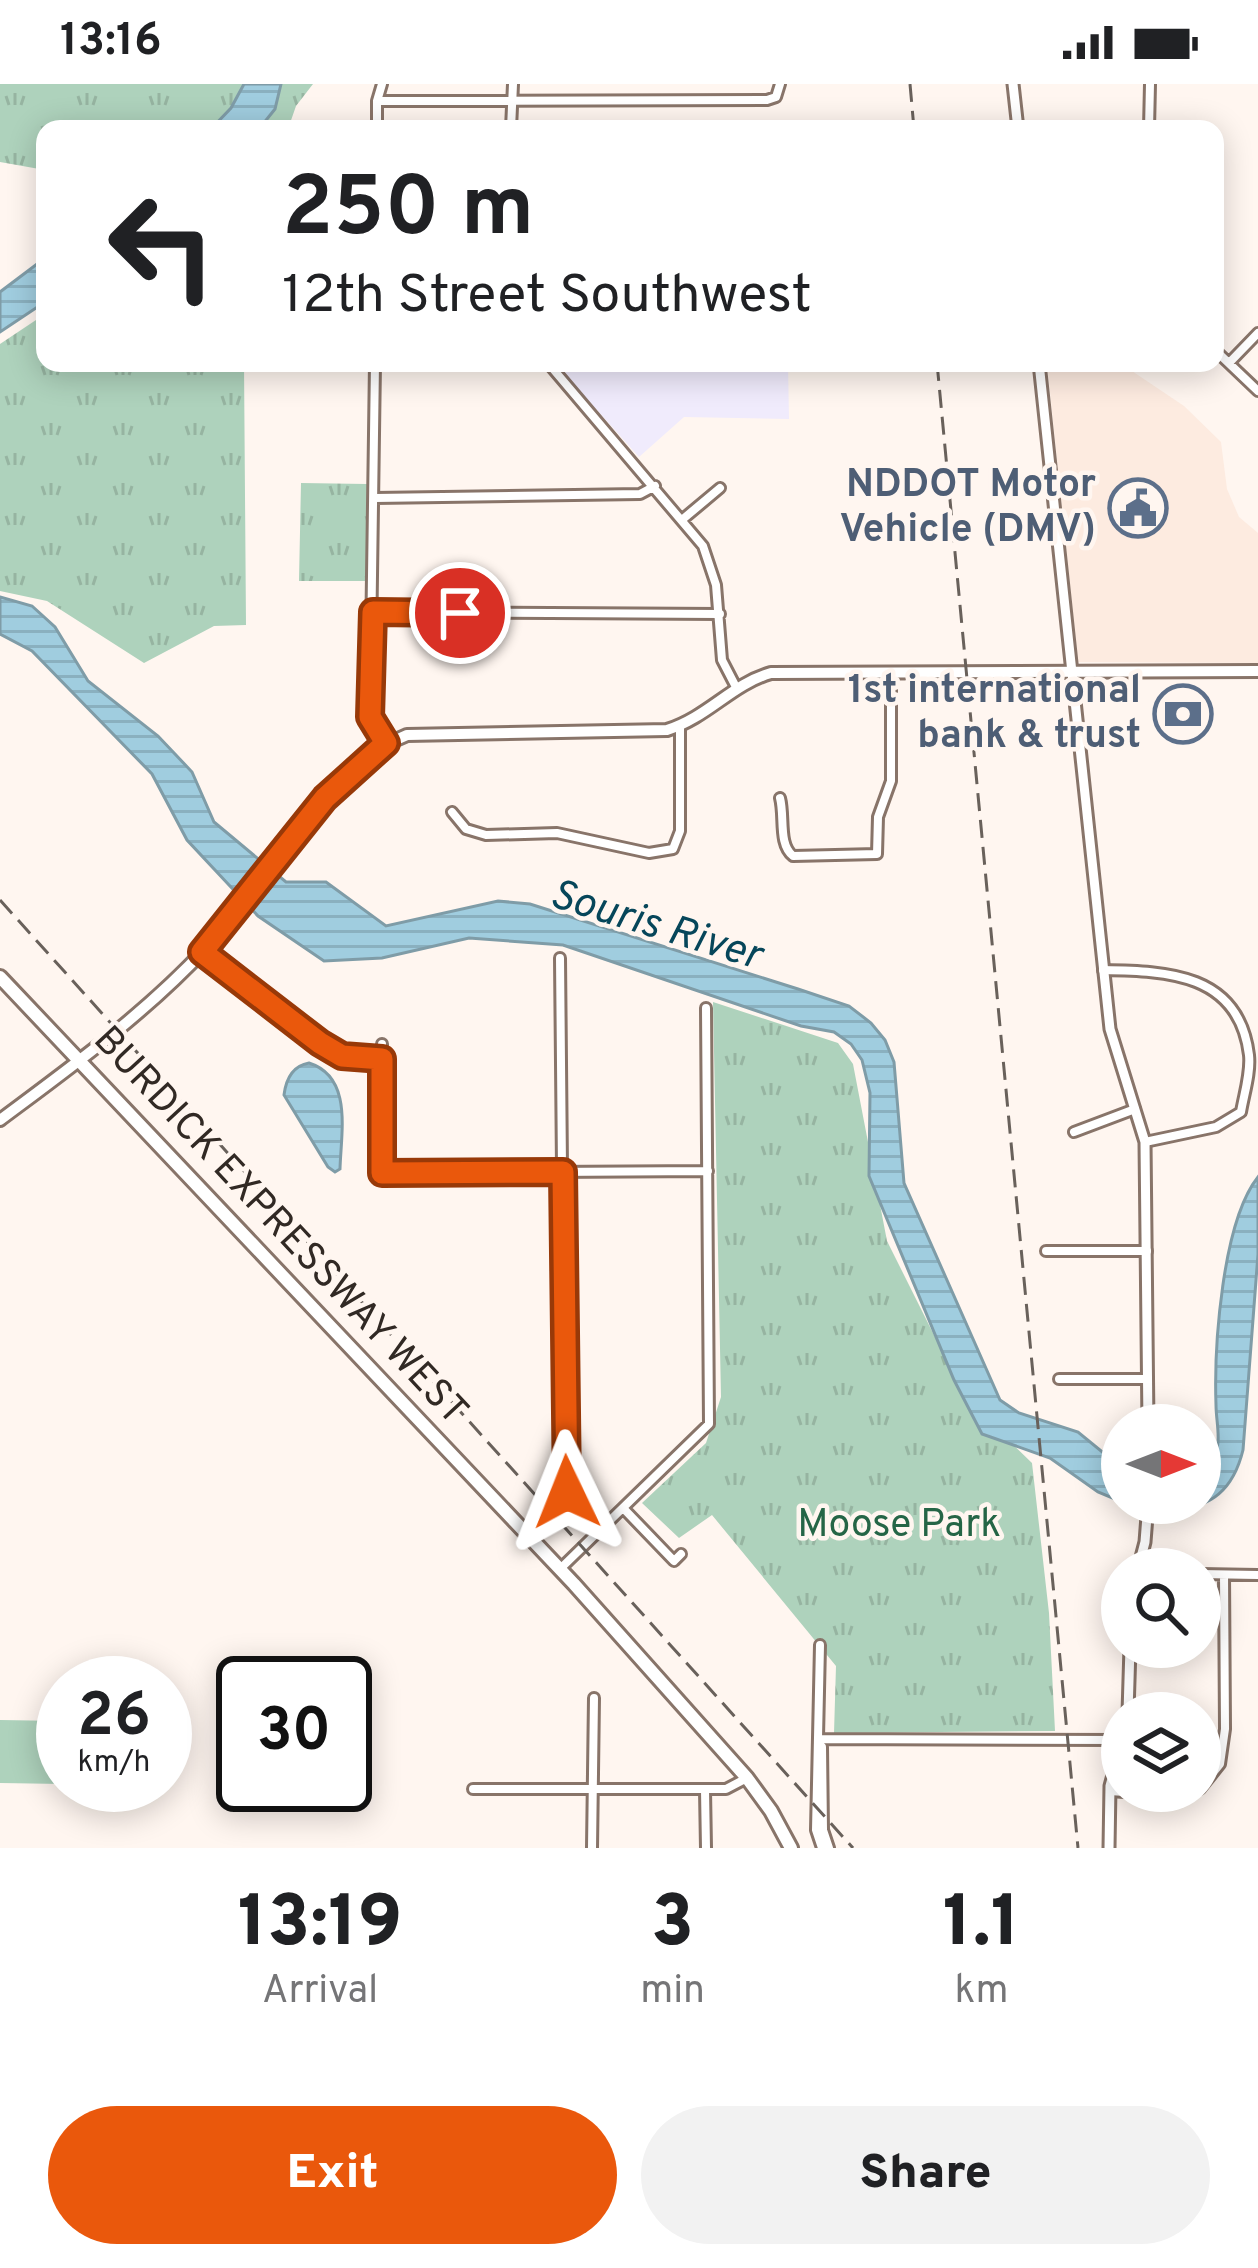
<!DOCTYPE html>
<style>
body{margin:0;font-family:Overpass,sans-serif;background:#f2f2f2;color:#202124;height:100vh;display:flex;flex-direction:column;font-size:45px;white-space:nowrap}
*{box-sizing:border-box;margin:0}
p{font-size:39px;color:#757577}
.icon{flex:none;width:66px;height:66px;fill:none;stroke:currentColor;stroke-width:2;stroke-linecap:round;stroke-linejoin:round}
.map{position:relative;height:1764px;overflow:hidden}
.side{display:flex;flex-direction:column;background:#fff;flex:1}
.side>*{flex:none}
.banner{position:absolute;left:36px;top:36px;width:1188px;height:252px;border-radius:24px;box-shadow:0 6px 30px #0003;background:#fff;color:#202124;overflow:hidden}
.needle{width:78px;rotate:90deg}
.tools{position:absolute;left:1101px;top:1320px;display:grid;gap:24px}
.tools a{display:grid;place-items:center;width:120px;height:120px;border-radius:50%;background:#fff;box-shadow:0 6px 30px #0003;font-size:60px}
.speed{position:absolute;left:36px;top:1572px;display:flex;gap:24px;font-size:60px;font-weight:700;text-align:center}
.speed>*{display:grid;place-content:center;width:156px;height:156px;border-radius:50%;background:#fff;box-shadow:0 6px 30px #0003;line-height:1}
.speed small{font-size:30px;font-weight:400}
.speed .limit{border:6px solid #111;border-radius:18px;background:#fff;color:#111}
.pin{position:absolute;display:grid;place-items:center;width:102px;height:102px;color:#fff;margin:-51px;border:6px solid #fff;border-radius:50%;box-shadow:0 3px 12px #0007}
.me{position:absolute;width:132px;margin:-66px;rotate:358deg;stroke-linejoin:round;filter:drop-shadow(0 0 9px #0008)}
.turn{display:flex;align-items:center;gap:42px;height:252px;padding:0 48px;font-size:54px}
.turn .icon{width:156px;height:156px;stroke-width:2.5}
.turn b{display:block;font-size:84px;line-height:102px}
.eta{display:flex;justify-content:space-evenly;align-items:center;height:204px;text-align:center}
.eta b{font-size:72px;font-weight:800;line-height:84px}
.action{display:flex;gap:24px;margin-top:auto;padding:24px 48px}
.action a{flex:1;height:138px;border-radius:72px;background:#ea580c;color:#fff;font-size:48px;font-weight:800;line-height:138px;text-align:center}
.action a+a{background:#f2f2f2;color:#202124}
.status{display:flex;justify-content:space-between;align-items:center;height:84px;padding:0 60px;background:#fff;direction:ltr}
.status svg{height:33px;fill:currentColor}
.map>svg:first-child{display:block}
.built{fill:#fdebe0}
.education{fill:#f0ebfc}
.grass{fill:url(#grass-tufts)}
.pitch{fill:#aed2bc}
.water{fill:url(#water-rules);stroke:#7f9ca7;stroke-width:3}
.lines{fill:none;stroke-linecap:round;stroke-linejoin:round}
.minor-casing{stroke:#887469;stroke-width:14}
.tertiary-casing{stroke:#887469;stroke-width:15}
.secondary-casing{stroke:#887469;stroke-width:16}
.primary-casing{stroke:#887469;stroke-width:18}
.minor{stroke:#fff;stroke-width:8}
.tertiary{stroke:#fff;stroke-width:9}
.secondary{stroke:#fff;stroke-width:10}
.primary{stroke:#fff;stroke-width:12}
.rail{stroke:#69615b;stroke-width:3;stroke-dasharray:18 9;stroke-linecap:butt}
.route-casing{stroke:#983908;stroke-width:30}
.route{stroke:#ea580c;stroke-width:21}
.labels{text-anchor:middle;dominant-baseline:central;stroke-width:9;stroke-linejoin:round;paint-order:stroke}
.service-label{font-size:39px;font-weight:bold;fill:#4e5e75;stroke:#fff6f0;text-anchor:end}
.street-label{font-size:39px;fill:#312924;stroke:#fff6f0}
.park-label{font-size:39px;fill:#256546;stroke:#fff6f0}
.water-label{font-size:42px;font-style:italic;fill:#06465a;stroke:#fff6f0}
</style>
<div class="status"><b>13:16</b><svg viewBox="0 0 49 12"><path d="M0 12V9h3v3zM5 12V6h3v6zM10 12V3h3v9zM15 12V0h3v12zM26 1h20v11H26zM47 4h2v5h-2z"/></svg></div>
<div class="map">
<svg width="1258" height="1764" viewBox="0 0 1258 1764">
<defs>
<pattern id="grass-tufts" width="24" height="20" patternUnits="userSpaceOnUse" patternTransform="scale(3)"><rect width="24" height="20" fill="#aed2bc"/><path d="M3 7l-1-3M5 7V3M7 7l1-3M15 17l-1-3M17 17v-4M19 17l1-3" fill="none" stroke="#96b4a1"/></pattern>
<pattern id="water-rules" width="6" height="5" patternUnits="userSpaceOnUse" patternTransform="scale(3)"><rect width="6" height="5" fill="#a0cddf"/><path d="M0 2.5h6" fill="none" stroke="#8ab0bf"/></pattern>
</defs>
<rect width="100%" height="100%" fill="#fff6f0"/>
<path class="built" d="M 1047,279 L 1126,283 L 1184,322 L 1221,358 L 1227,405 L 1239,433 L 1258,449 L 1258,579 L 1078,578 Z"/>
<path class="education" d="M 560,279 L 788,279 L 789,335 L 684,333 L 639,373 L 570,296 Z"/>
<path class="grass" d="M 0,0 L 313,0 L 296,22 L 288,45 L 45,45 L 45,86 L 0,78 Z
M 45,230 L 45,279 L 244,279 L 246,541 L 214,542 L 144,579 L 47,517 L 0,507 L 0,260 Z
M 301,399 L 367,400 L 367,497 L 299,497 Z
M 713,918 L 838,959 L 853,980 L 887,1157 L 966,1315 L 1032,1379 L 1049,1529 L 1055,1647 L 834,1649 L 836,1582 L 712,1431 L 679,1454 L 642,1419 L 706,1359 L 721,1313 Z"/>
<path class="pitch" d="M 0,1636 L 63,1637 L 63,1700 L 0,1699 Z"/>
<path class="water" d="M 244,0 L 281,0 L 275,25 L 259,45 L 211,45 L 231,24 Z
M 45,174 L 45,218 L 0,248 L 0,208 Z
M 0,513 L 32,522 L 55,543 L 88,597 L 158,652 L 192,688 L 214,738 L 286,798 L 326,798 L 386,842 L 498,817 L 530,820 L 798,905 L 849,922 L 871,939 L 885,956 L 894,978 L 904,1099 L 1000,1316 L 1019,1329 L 1078,1348 L 1122,1384 L 1122,1418 L 1098,1408 L 1050,1374 L 982,1350 L 954,1296 L 869,1092 L 870,1009 L 862,976 L 851,960 L 834,948 L 801,942 L 563,861 L 469,854 L 382,874 L 324,877 L 258,832 L 187,756 L 152,690 L 32,567 L 0,550 Z
M 309,979 C 353,993 341,1048 340,1085 L 335,1088 L 328,1083 L 284,1011 C 286,995 292,982 309,979 Z
M 1258,1093 L 1258,1170 L 1243,1366 C 1233,1407 1208,1428 1165,1424 C 1151,1422 1139,1424 1126,1419 L 1200,1419 L 1200,1390 C 1210,1382 1217,1372 1218,1358 C 1219,1346 1216,1333 1216,1321 C 1214,1263 1222,1138 1258,1093 Z"/>
<g class="lines">
<defs>
<path id="minor" d="M 377,17 L 767,16 L 776,13 L 780,0
M 377,45 L 377,17 L 382,0
M 511,45 L 513,0
M 1149,45 L 1150,0
M 1215,266 L 1258,307
M 375,279 L 370,633 L 386,659
M 548,279 L 703,462 L 716,501 L 722,576 L 737,605
M 1229,279 L 1258,249
M 375,414 L 640,410 L 655,402
M 683,435 L 720,404
M 373,528 L 720,530
M 780,714 C 785,733 778,760 793,772 L 877,770 L 878,733 L 891,697 L 891,588
M 452,728 L 466,745 L 486,751 L 557,749 L 649,769 L 673,765 L 680,747 L 680,642
M 202,868 L 320,959 L 342,972 L 382,975
M 560,874 L 565,1398 L 570,1415 L 600,1448
M 1103,886 C 1167,887 1239,889 1249,971 C 1251,989 1244,1010 1241,1028 L 1216,1043 L 1145,1058
M 382,960 L 382,1089 L 708,1087
M 1074,1048 L 1135,1025
M 1046,1167 L 1147,1167
M 1059,1295 L 1148,1295
M 624,1425 L 674,1477 L 681,1470
M 560,1485 L 709,1340 L 706,924
M 1200,1490 L 1258,1491
M 820,1561 L 816,1746 L 822,1764
M 821,1655 L 1122,1656
M 822,1663 L 823,1746 L 829,1764
M 473,1705 L 726,1705 L 747,1694
M 1200,1705 L 1220,1680 L 1225,1645 L 1224,1491
M 705,1706 L 706,1764
M 1110,1707 L 1168,1711 L 1191,1707
M 592,1764 L 594,1614"/>
<path id="tertiary" d="M 1013,0 L 1018,45
M 1039,279 L 1110,945 L 1145,1058 L 1148,1341
M 1138,1485 L 1145,1458 L 1148,1419
M 1128,1629 L 1130,1563
M 1109,1764 L 1110,1702 L 1122,1658"/>
<path id="secondary" d="M 0,1036 C 71,983 146,929 206,864 C 268,798 321,685 407,651 L 667,646 C 708,633 732,600 771,589 L 1258,587"/>
<path id="primary" d="M 0,893 L 574,1500 L 747,1694 L 771,1727 L 791,1764"/>
</defs>
<use href="#minor" class="minor-casing"/>
<use href="#tertiary" class="tertiary-casing"/>
<use href="#secondary" class="secondary-casing"/>
<use href="#primary" class="primary-casing"/>
<use href="#minor" class="minor"/>
<use href="#tertiary" class="tertiary"/>
<use href="#secondary" class="secondary"/>
<use href="#primary" class="primary"/>
<path class="rail" d="M 910,0 L 914,45
M 937,279 L 1078,1764
M 0,816 L 853,1764"/>
</g>
<g class="lines">
<defs>
<path id="route" d="M 460,529 L 373,528 L 370,633 L 386,659 L 325,714 L 202,868 L 320,959 L 342,972 L 382,975 L 382,1089 L 563,1088 L 567,1408"/>
</defs>
<use href="#route" class="route-casing"/>
<use href="#route" class="route"/>
</g>
<defs>
<symbol id="civic-ring" viewBox="-11 -11 22 22"><circle r="9.5" fill="#fff6f0" stroke="#5c6f8a" stroke-width="1.5"/><path d="M-.6-6.5H3V-4.5H.6V-3L4-1V1h2V6H-6V1h2V-1L-.6-3ZM-1.2 2.5V6h2.4V2.5Z" fill="#5c6f8a"/></symbol>
<symbol id="bank-ring" viewBox="-11 -11 22 22"><circle r="9.5" fill="#fff6f0" stroke="#5c6f8a" stroke-width="1.5"/><path d="M-6-4H6V4H-6ZM0-2.3a2.3 2.3 0 1 0 0 4.6a2.3 2.3 0 1 0 0-4.6Z" fill="#5c6f8a"/></symbol>
</defs>
<g fill-rule="evenodd">
<use href="#civic-ring" x="1105" y="391" width="66" height="66"/>
<use href="#bank-ring" x="1150" y="597" width="66" height="66"/>
</g>
<g class="labels">
<g class="service-label">
<text x="1096" y="402">NDDOT Motor<tspan x="1096" dy="45">Vehicle (DMV)</tspan></text>
<text x="1141" y="608">1st international<tspan x="1141" dy="45">bank &amp; trust</tspan></text>
</g>
<g class="street-label">
<text transform="translate(279 1143) rotate(47)">BURDICK EXPRESSWAY WEST</text>
</g>
<g class="park-label">
<text x="899" y="1442">Moose Park</text>
</g>
<g class="water-label">
<text transform="translate(655 843) rotate(17)">Souris River</text>
</g>
</g>
</svg>
<div class="tools">
<a><svg class="needle" viewBox="-14 -14 28 28"><path d="M0-13l5 13h-10z" fill="#e53935"/><path d="M0 13l5-13h-10z" fill="#757577"/></svg></a>
<a><svg class="icon" aria-label="search" viewBox="0 0 24 24"><circle cx="10" cy="10" r="6"/><path d="M15 15l6 6"/></svg></a>
<a><svg class="icon" aria-label="layers" viewBox="0 0 24 24"><path d="M12 4l9 5-9 5-9-5zM3 14l9 5 9-5"/></svg></a>
</div>
<div class="speed"><div>26<small>km/h</small></div><div class="limit">30</div></div>
<div class="pin" style="left:460px;top:529px;background:#d93025"><svg class="icon" aria-label="arrive" viewBox="0 0 24 24"><path d="M6 21V4h12l-3 4 3 4H6"/></svg></div>
<svg class="me" style="left:567px;top:1408px" viewBox="-20 -20 40 40"><path d="M0-17L14 15 0 8-14 15z" fill="#ea580c" stroke="#fff" stroke-width="4"/></svg>
<div class="banner">
<div class="turn"><svg class="icon" aria-label="left" viewBox="0 0 24 24"><path d="M17 20v-9H6M10 6l-5 5 5 5"/></svg><div><b>250 m</b>12th Street Southwest</div></div>
</div>
</div>
<section class="side">
<div class="eta">
<div><b>13:19</b><p>Arrival</p></div>
<div><b>3</b><p>min</p></div>
<div><b>1.1</b><p>km</p></div>
</div>
<div class="action"><a>Exit</a><a>Share</a></div>
</section>
